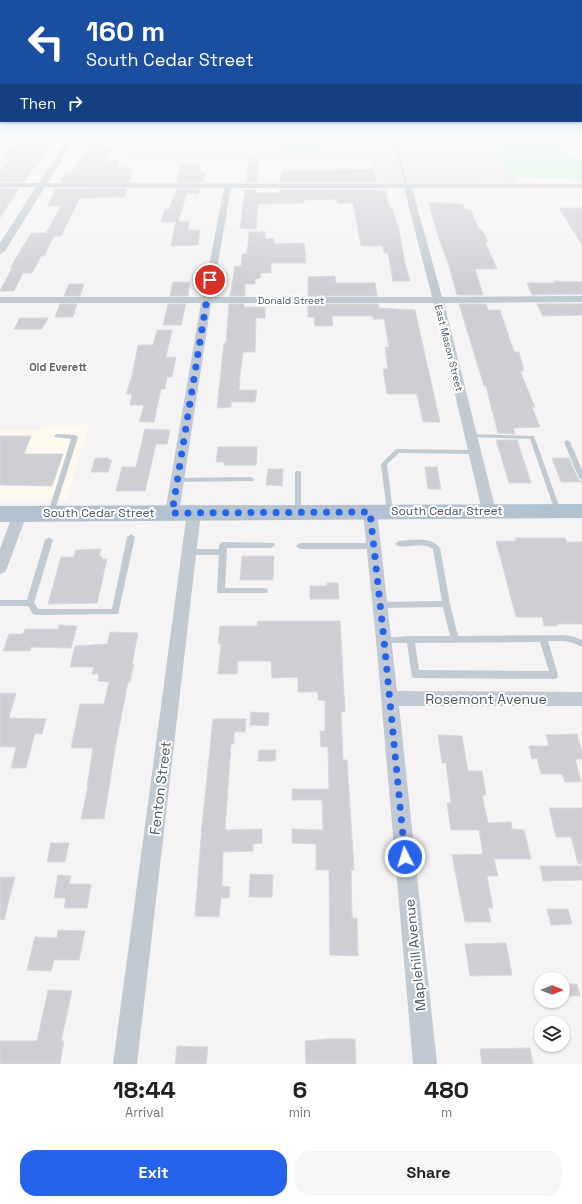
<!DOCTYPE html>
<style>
body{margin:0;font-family:"Space Grotesk",sans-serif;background:#f6f6f6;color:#202124;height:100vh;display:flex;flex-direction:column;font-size:15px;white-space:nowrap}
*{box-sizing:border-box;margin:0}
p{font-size:13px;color:#757577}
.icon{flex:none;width:22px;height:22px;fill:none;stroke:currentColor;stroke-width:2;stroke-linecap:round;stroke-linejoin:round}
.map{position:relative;height:1064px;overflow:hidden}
.side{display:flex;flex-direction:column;background:#fff;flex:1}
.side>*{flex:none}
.hud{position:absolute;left:0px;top:0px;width:582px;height:122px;box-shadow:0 1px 3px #0004;background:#1a4fa0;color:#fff;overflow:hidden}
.needle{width:26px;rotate:90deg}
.tools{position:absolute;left:534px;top:972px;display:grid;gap:8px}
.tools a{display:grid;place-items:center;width:36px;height:36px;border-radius:50%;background:#fff;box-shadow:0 1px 3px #0004;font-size:20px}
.pin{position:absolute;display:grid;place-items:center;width:34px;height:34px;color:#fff;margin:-17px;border:2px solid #fff;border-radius:50%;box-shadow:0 1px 4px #0007}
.me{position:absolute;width:44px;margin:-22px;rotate:355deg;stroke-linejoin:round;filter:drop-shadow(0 0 3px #0008)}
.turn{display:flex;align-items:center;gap:14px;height:84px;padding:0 20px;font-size:18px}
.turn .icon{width:52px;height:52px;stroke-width:2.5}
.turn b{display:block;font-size:28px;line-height:34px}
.then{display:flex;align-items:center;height:38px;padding:0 20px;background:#0003;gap:8px;font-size:15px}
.eta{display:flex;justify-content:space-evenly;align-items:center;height:68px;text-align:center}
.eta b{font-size:24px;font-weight:800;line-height:28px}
.button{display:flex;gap:8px;margin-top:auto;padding:8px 20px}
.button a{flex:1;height:46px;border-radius:16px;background:#2563eb;color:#fff;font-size:16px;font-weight:800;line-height:46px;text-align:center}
.button a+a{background:#f6f6f6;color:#202124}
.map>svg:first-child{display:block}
.commercial{fill:#fdf9ef}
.education{fill:#e6e4e5}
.green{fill:#c3f1d5}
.building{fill:#cdcfd5;stroke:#d7d9de}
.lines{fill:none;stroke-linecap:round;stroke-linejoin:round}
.service{fill:#c1cad2;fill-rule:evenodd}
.minor{fill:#c1cad2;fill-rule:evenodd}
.tertiary{fill:#c1cad2;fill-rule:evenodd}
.primary{fill:#b3c2d1;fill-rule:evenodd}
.route{stroke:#2563eb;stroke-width:7;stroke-dasharray:0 12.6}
.labels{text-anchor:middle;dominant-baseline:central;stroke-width:4;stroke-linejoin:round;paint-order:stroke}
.far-street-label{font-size:10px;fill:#4a5661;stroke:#fff}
.far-neighbourhood-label{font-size:11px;font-weight:bold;fill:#5f6368;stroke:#fff}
.street-label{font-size:12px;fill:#4a5661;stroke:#fff}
.near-street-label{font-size:14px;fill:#4a5661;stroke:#fff}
</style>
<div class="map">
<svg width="582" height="1064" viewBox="0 0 582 1064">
<rect width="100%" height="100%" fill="#f5f3f3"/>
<path class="commercial" d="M 42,425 L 89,425 L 67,499 L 0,500 L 0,430 L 40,430 Z"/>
<path class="education" d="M 132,137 L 494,137 L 519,184 L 378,184 L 373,160 L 122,158 Z"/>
<path class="green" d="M 191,137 C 195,146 206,147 215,149 L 328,149 L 348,144 L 355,137 L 365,137 C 360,153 329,154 315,154 C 292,154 189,161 181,138 Z
M 223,137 L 323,137 L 324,148 L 221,147 Z
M 493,137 L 582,137 L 582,142 L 569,145 L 563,151 L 569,158 L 582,159 L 582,181 L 574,179 L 515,177 L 510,175 Z"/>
<path class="building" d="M 94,137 L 106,137 L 102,147 L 114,147 L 107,160 L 120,161 L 116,167 L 129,168 L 128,169 L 132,169 L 129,182 L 60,182 L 65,173 L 72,172 Z
M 13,142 L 49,143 L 40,160 L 24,182 L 0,182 L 0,171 L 11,157 L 1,157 Z
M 250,156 L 259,157 L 257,182 L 246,182 Z
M 181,164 L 201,164 L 200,172 L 206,172 L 203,182 L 178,182 L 179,179 L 177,179 Z
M 338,169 L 373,170 L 376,182 L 280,182 L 282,171 L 338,171 Z
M 0,188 L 19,189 L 0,218 Z
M 56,189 L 127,189 L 125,197 L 80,198 L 61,236 L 54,236 L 44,256 L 41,256 L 32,273 L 23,273 L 14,291 L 0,291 L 12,268 L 10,268 L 31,233 L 46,233 L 61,206 L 47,206 Z
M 176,189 L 200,189 L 198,194 L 187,193 L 178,222 L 189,221 L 188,230 L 200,230 L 198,245 L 171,246 L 176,222 L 161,222 L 165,209 L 169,209 Z
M 245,190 L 257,190 L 256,193 L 279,193 L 279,190 L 378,190 L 379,191 L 386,191 L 388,202 L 390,208 L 392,208 L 397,224 L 398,224 L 405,264 L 410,281 L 393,281 L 388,253 L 384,253 L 383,246 L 361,246 L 353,203 L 337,203 L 337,199 L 304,200 L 304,203 L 258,204 L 256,229 L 240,228 Z
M 428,202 L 463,204 L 465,210 L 471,210 L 479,230 L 482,230 L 488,242 L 485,242 L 497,269 L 475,269 L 483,295 L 457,295 L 448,262 L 441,245 Z
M 559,208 L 582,208 L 582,245 Z
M 249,232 L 265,232 L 265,239 L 274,239 L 274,244 L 304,243 L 306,263 L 271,263 L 271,273 L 261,273 L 260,278 L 255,279 L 255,284 L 245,284 L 245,296 L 230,296 L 235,266 L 241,266 L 242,254 L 247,254 Z
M 335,276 L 336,283 L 375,283 L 377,296 L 308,296 L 308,277 Z
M 554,281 L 582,282 L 582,294 L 532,295 L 527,283 L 555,283 Z
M 173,282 L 190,282 L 188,296 L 170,296 Z
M 69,284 L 84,284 L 80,296 L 64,296 Z
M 60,304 L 77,304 L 73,317 L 55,317 Z
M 168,304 L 186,304 L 181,325 L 163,325 Z
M 229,304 L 244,304 L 244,307 L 265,307 L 265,318 L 256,318 L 255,352 L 243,352 L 240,376 L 239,390 L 257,390 L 255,402 L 231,402 L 231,407 L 217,408 L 224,343 L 226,343 Z
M 308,304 L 378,304 L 379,308 L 415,310 L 440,422 L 423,422 L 417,394 L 387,394 L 383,369 L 388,369 L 385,347 L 389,347 L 384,319 L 373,319 L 373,316 L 332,316 L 333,326 L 315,326 L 314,317 L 308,317 Z
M 459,304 L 486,304 L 488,310 L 500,310 L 514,352 L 519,352 L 524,371 L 520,371 L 535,407 L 532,407 L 540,427 L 513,428 L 515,434 L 498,433 L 486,386 L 484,386 Z
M 537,304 L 582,304 L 582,315 L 543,316 Z
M 20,318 L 48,318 L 42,329 L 14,329 Z
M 157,330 L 172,330 L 166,357 L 176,357 L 172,377 L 167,377 L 165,389 L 161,389 L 154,422 L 139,422 L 144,405 L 130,405 L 132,394 L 126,394 L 132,376 L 138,345 L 153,345 Z
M 145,429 L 170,430 L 167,444 L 156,444 L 145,491 L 116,491 L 122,467 L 136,467 Z
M 0,436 L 31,436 L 24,454 L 63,454 L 52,486 L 0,485 Z
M 496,440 L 517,440 L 531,483 L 509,483 Z
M 218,447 L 257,447 L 256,465 L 224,465 L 224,462 L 216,462 Z
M 95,458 L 109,458 L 108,460 L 112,460 L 108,472 L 91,472 Z
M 552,458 L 569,458 L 578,479 L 582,482 L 561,482 Z
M 425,467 L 437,467 L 441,489 L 428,489 Z
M 268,469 L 283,469 L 282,486 L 266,485 Z
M 515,538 L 565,538 L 567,542 L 582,542 L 582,624 L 556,624 L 557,626 L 544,626 L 542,617 L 516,617 L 496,541 L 516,541 Z
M 101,549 L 99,556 L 102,556 L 102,559 L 107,559 L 97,603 L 48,604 L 61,557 L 74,557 L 76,550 Z
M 242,556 L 274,556 L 273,580 L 240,580 Z
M 327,583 L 338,583 L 339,599 L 310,599 L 310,586 L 327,586 Z
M 258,621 L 340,621 L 345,712 L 341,712 L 343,760 L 347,760 L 354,870 L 351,870 L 352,918 L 357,918 L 358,956 L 330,955 L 329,870 L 316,870 L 316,844 L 292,843 L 292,829 L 323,830 L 322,800 L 292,800 L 292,789 L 329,789 L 328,747 L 321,747 L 320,731 L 325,731 L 325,701 L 318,700 L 318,692 L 298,692 L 298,677 L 272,678 L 271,661 L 238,661 L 237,674 L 218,674 L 221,644 L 218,644 L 220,626 L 257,626 Z
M 59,625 L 77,626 L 71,648 L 31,647 L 30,651 L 3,651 L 9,634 L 23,634 L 25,629 L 58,629 Z
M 110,632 L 138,633 L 132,664 L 134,664 L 130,682 L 128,682 L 116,743 L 104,819 L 81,819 L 88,786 L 87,786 L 93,748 L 71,748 L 74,733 L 80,704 L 104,704 L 109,682 L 98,681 L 99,674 L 92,674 L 94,667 L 70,667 L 75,646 L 107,644 Z
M 0,693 L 16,693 L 9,718 L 46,719 L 42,734 L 35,733 L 26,768 L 11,768 L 16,747 L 0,747 Z
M 251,712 L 269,713 L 268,726 L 250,725 Z
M 213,719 L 246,719 L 245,732 L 234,732 L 234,744 L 231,744 L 225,830 L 262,829 L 262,843 L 253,844 L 253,851 L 223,852 L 222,886 L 230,887 L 229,898 L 221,898 L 219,917 L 195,916 L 202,826 Z
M 577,734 L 582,752 L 582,759 L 575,759 L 581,782 L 565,782 L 562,774 L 541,774 L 537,758 L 532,759 L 529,746 L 549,746 L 546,735 Z
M 438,735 L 462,736 L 468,771 L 482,771 L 486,795 L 482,795 L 488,823 L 511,822 L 512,829 L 524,830 L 531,859 L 494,859 L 498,876 L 487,876 L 493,908 L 488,908 L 491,922 L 465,922 L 452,855 L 483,854 L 479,830 L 451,830 L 447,803 L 451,803 L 446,763 L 442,763 Z
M 259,750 L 276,750 L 275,761 L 258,761 Z
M 549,808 L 582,808 L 582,864 L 578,864 L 571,837 L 556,837 Z
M 51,843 L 69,843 L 65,862 L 47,862 Z
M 540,866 L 582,866 L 582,880 L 543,881 Z
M 250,874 L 273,875 L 272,897 L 249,897 Z
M 58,875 L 71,876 L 69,884 L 91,884 L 87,908 L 64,908 L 66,898 L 54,898 Z
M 0,877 L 15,877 L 4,920 L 0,919 Z
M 547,909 L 568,909 L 572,924 L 551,925 Z
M 58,930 L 85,931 L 79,960 L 54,960 L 51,971 L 27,970 L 35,937 L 57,938 Z
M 506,943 L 512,975 L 470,976 L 465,944 Z
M 563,984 L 577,984 L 580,996 L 563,996 Z
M 48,990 L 72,991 L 61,1041 L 64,1041 L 60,1064 L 0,1064 L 0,1041 L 37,1041 Z
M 326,1039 L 355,1039 L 356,1064 L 306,1064 L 305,1041 Z
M 177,1046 L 208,1047 L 206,1064 L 175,1064 Z
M 530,1048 L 533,1064 L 482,1064 L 480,1049 Z"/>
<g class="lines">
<path class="service" d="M 392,137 L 396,137 L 397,143 L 417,143 L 418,140 L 421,141 L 421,144 L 419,145 L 398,145 L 408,186 L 405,185 Z
M 57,434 L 75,435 L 78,437 L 54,513 L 51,515 L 48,513 L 71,439 L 55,437 L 54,436 L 55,435 Z
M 471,434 L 534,436 L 561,511 L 560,513 L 556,513 L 555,511 L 530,439 L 469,437 L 468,436 L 469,435 Z
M 567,440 L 570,442 L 582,470 L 582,480 L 579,478 L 564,442 Z
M 397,449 L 475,450 L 478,452 L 475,454 L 399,453 L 387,464 L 393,512 L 390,514 L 387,512 L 381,464 L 395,450 Z
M 296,471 L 300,471 L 301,473 L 301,512 L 298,514 L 295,512 L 295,473 Z
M 251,477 L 254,479 L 253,481 L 177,482 L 174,480 L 177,478 Z
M 131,534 L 135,537 L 118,614 L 36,615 L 33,614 L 28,606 L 0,606 L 0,600 L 27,600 L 45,540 L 49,537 L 53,540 L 34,603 L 38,609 L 112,609 L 127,537 Z
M 408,540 C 419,539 432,538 440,548 L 450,604 L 458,636 L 565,635 L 575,637 L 582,640 L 582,647 L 573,643 L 565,641 L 548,641 L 558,675 L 557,678 L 554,679 L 415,678 L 412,677 L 407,643 L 384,643 L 381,642 L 380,640 L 381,638 L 411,636 L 450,636 L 443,607 L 380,608 L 377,607 L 376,605 L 377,603 L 380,602 L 442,601 L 433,549 C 422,540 403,551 395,544 L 399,541 ZM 540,642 L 549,671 L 419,670 L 415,643 Z
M 223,542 L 274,543 L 275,545 L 271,548 L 227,548 L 225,588 L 264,588 L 267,589 L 268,591 L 267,593 L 218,593 L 217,591 L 219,555 L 190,555 L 187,554 L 186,552 L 187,550 L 190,549 L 219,549 L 219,545 Z
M 300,543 L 374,543 L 378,546 L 374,549 L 300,549 L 296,546 Z"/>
<path class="minor" d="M 0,183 L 582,184 L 582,188 L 412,188 L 442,297 L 582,296 L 582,302 L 444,303 L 496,511 L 494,514 L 489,516 L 484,514 L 482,511 L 434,303 L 211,303 L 179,513 L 177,516 L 172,518 L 167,516 L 165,513 L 201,303 L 0,303 L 0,297 L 203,297 L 224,188 L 0,187 ZM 231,188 L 404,188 L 432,297 L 212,297 Z
M 194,507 L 199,509 L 201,512 L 137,1064 L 113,1064 L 187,512 L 189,509 Z
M 370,507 L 375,509 L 377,512 L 397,691 L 582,692 L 582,706 L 399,706 L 437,1064 L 413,1064 L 376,640 L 363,512 L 365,509 Z
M 20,509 L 25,511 L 27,514 L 7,568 L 5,572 L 0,574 L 0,549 L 13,514 L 15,511 Z"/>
<path class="tertiary" d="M 68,137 L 76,137 L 5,251 L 0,254 L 0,243 Z"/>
<path class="primary" d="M 582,504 L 582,518 L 0,522 L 0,506 Z"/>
</g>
<linearGradient id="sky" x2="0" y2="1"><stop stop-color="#85c3ea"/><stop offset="0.48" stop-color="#fafafa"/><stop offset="1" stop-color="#fafafa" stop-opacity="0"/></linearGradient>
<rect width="582" height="286" fill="url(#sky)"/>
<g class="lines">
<path class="route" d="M 210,280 L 172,513 L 370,512 L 384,640 L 405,857"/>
</g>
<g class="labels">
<g class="far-street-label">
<text x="291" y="300">Donald Street</text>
<text transform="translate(449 348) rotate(76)">East Mason Street</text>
</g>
<g class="far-neighbourhood-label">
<text x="58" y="367">Old Everett</text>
</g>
<g class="street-label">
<text x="447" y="511">South Cedar Street</text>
<text x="99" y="513">South Cedar Street</text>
</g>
<g class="near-street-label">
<text x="486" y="699">Rosemont Avenue</text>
<text transform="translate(160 788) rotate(-83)">Fenton Street</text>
<text transform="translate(415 955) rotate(-96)">Maplehill Avenue</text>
</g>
</g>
</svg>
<div class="tools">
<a><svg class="needle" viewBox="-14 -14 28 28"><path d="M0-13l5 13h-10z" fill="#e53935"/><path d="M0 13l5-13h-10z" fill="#757577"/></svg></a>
<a><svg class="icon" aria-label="layers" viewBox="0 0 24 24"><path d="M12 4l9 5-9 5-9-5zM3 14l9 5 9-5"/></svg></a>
</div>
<div class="pin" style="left:210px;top:280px;background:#d93025"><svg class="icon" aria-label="arrive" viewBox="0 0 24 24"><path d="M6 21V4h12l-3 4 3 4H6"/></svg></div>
<svg class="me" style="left:405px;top:857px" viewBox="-20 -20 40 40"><circle r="17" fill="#2563eb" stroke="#fff" stroke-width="3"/><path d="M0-11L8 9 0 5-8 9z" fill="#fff"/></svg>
<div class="hud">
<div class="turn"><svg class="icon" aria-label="left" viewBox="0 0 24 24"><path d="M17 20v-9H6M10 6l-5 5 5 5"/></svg><div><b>160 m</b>South Cedar Street</div></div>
<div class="then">Then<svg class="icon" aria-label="right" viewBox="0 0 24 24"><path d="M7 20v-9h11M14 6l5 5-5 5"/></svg></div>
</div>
</div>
<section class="side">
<div class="eta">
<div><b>18:44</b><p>Arrival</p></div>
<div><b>6</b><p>min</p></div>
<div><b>480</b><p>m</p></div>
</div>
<div class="button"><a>Exit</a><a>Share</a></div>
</section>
